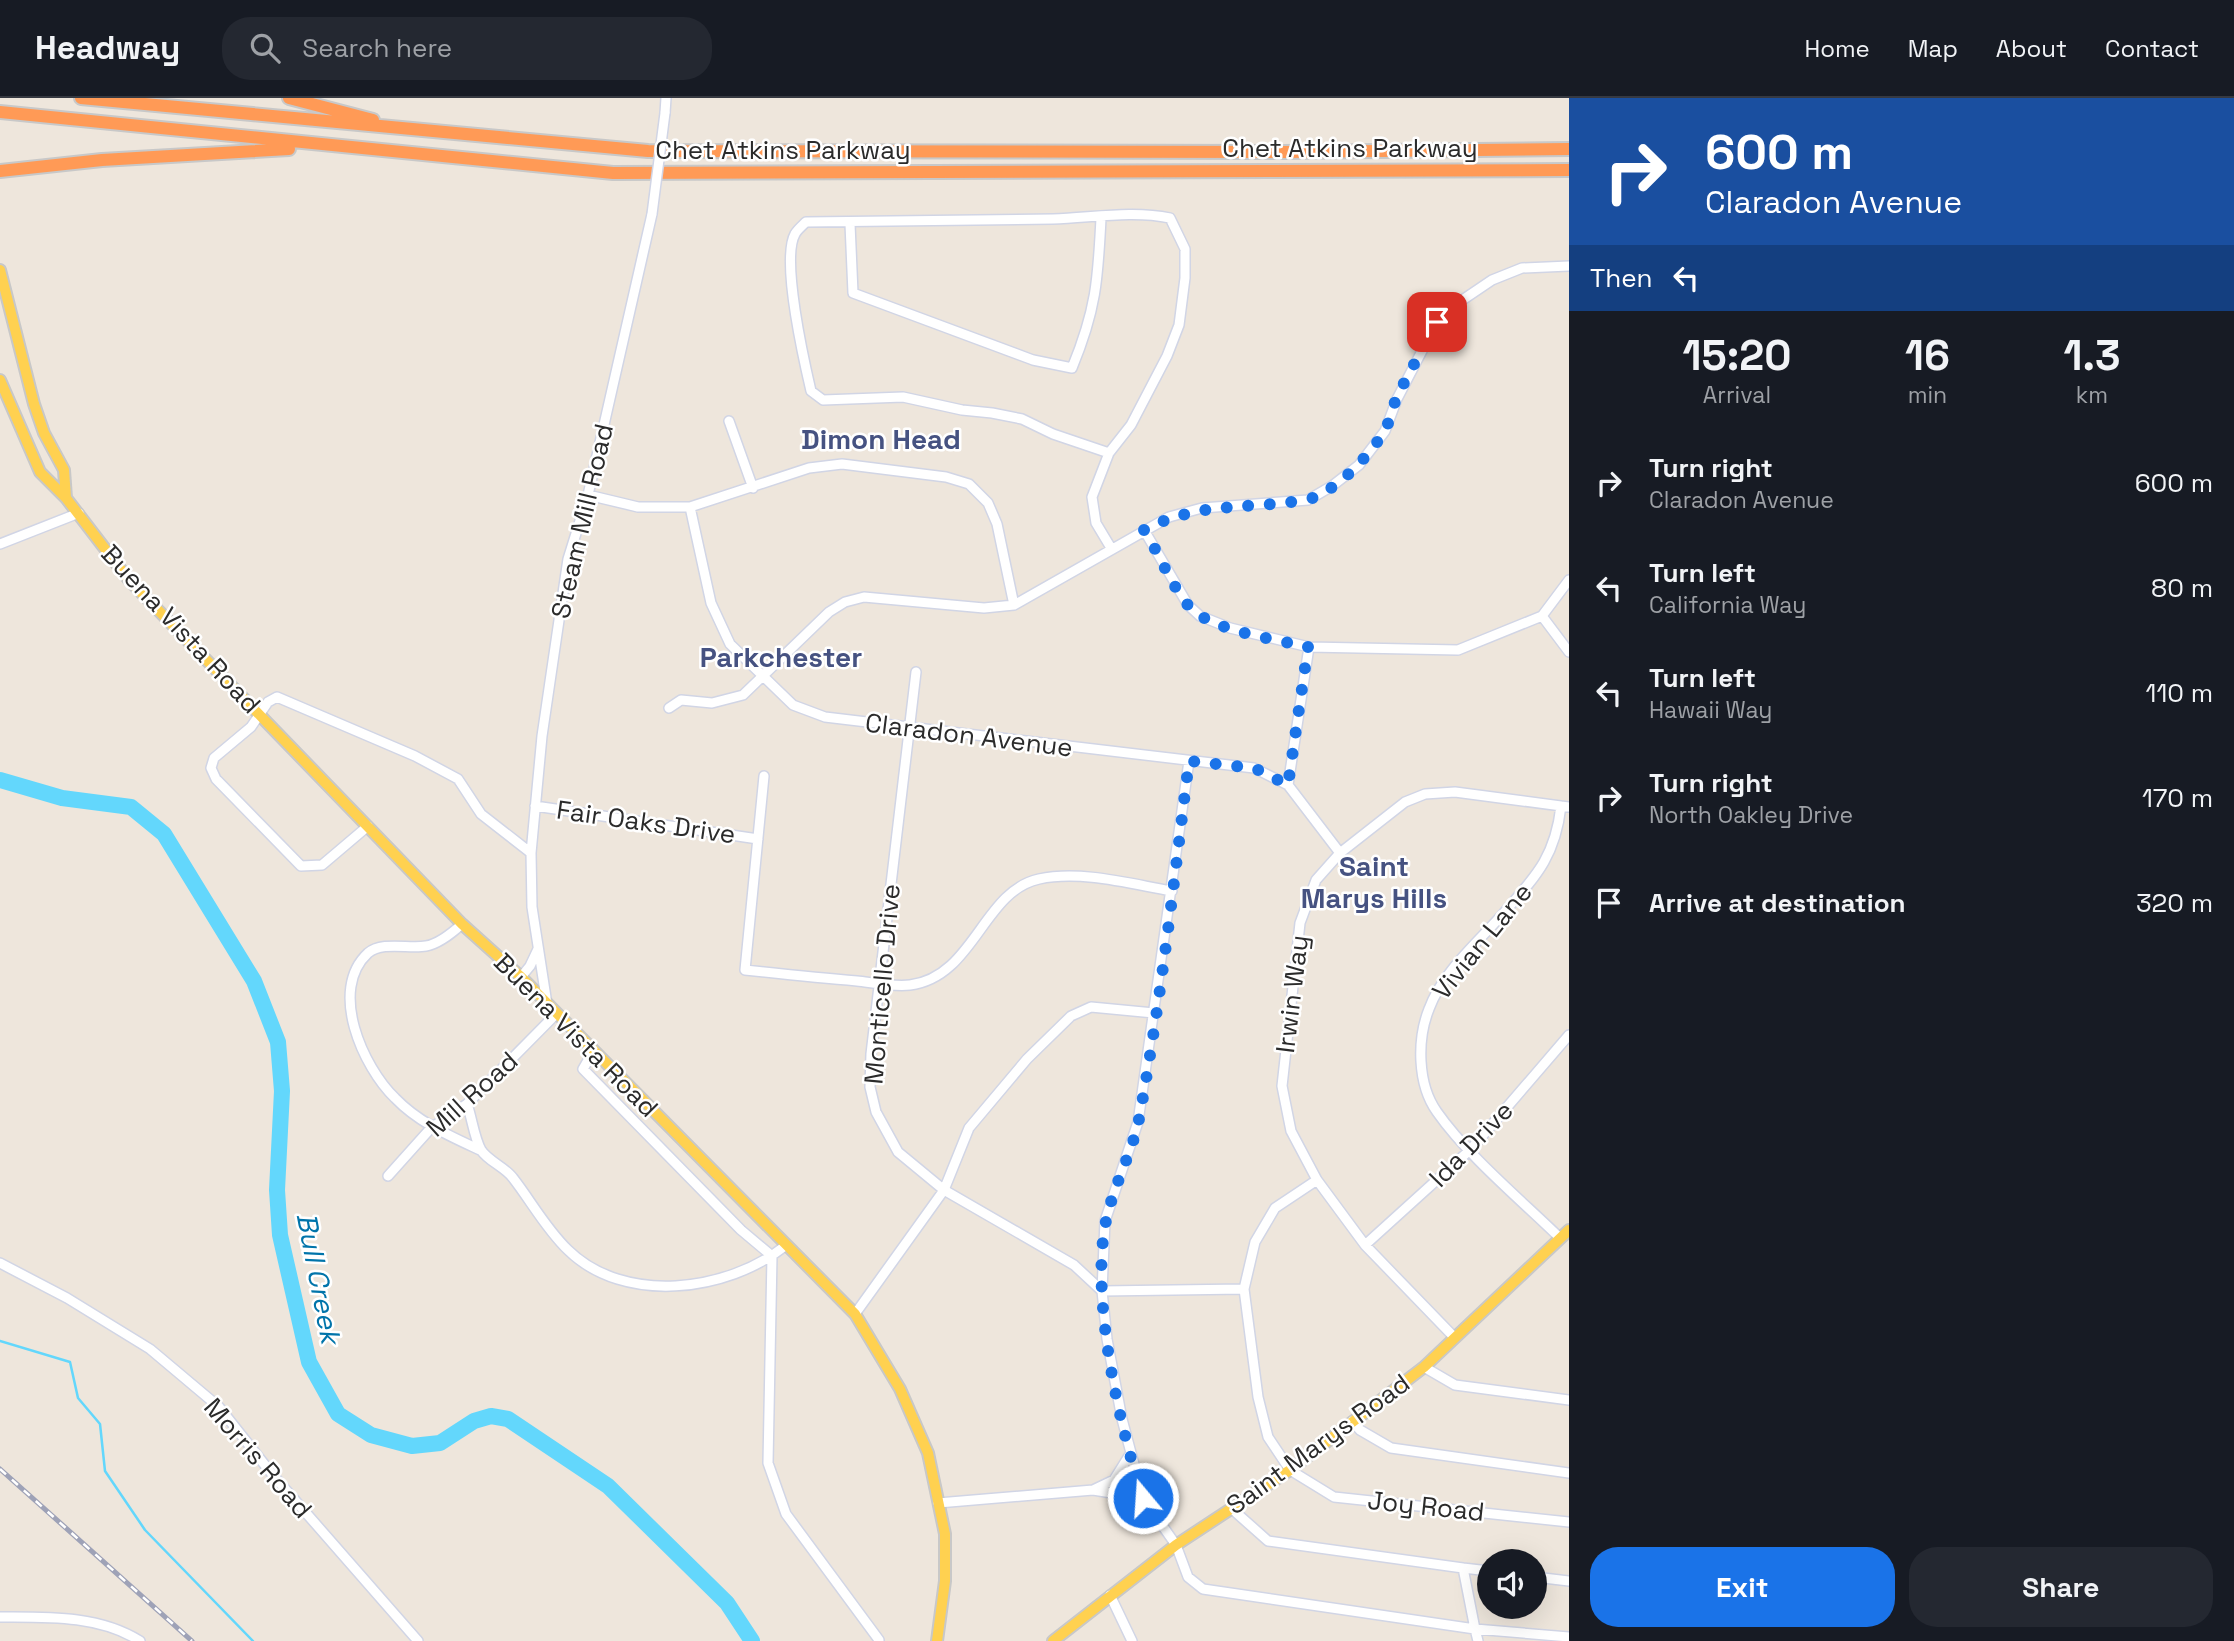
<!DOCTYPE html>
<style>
body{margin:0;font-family:"Space Grotesk",sans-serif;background:#242831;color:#f1f3f6;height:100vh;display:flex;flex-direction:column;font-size:26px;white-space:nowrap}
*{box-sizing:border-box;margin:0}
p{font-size:23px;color:#9ea1a6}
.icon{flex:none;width:38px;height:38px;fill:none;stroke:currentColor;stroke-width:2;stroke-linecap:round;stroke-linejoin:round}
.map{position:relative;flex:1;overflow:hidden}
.sheet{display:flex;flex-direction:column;background:#171b24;width:665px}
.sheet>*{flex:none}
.top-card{background:#1a4fa0;color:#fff;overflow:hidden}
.buttons{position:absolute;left:1477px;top:1451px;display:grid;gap:14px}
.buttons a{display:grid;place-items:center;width:70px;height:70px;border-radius:50%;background:#171b24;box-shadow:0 7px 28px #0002;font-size:35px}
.pin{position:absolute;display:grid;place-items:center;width:60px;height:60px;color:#fff;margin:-30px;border-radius:14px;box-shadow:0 4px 10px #0006}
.me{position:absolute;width:77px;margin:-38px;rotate:342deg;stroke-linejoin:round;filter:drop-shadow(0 0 5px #0008)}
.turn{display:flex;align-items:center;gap:24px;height:147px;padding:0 21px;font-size:32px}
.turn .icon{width:91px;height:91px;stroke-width:2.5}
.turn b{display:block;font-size:49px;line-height:60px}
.then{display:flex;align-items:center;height:66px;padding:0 21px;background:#0003;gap:14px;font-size:26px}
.eta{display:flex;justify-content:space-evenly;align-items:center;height:119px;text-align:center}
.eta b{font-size:42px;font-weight:600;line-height:49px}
.primary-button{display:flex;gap:14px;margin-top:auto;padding:14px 21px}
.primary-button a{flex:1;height:80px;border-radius:28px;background:#1a73e8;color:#fff;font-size:28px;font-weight:600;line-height:80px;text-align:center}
.primary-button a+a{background:#242831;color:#f1f3f6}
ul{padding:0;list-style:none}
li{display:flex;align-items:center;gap:21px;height:105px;padding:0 21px}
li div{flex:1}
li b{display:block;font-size:26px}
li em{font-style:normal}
header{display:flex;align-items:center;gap:42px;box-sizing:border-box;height:98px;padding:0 35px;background:#171b24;border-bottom:2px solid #363941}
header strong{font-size:33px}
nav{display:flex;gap:38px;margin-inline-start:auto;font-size:24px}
.search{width:490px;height:63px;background:#242831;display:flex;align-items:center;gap:18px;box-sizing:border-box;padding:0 24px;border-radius:28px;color:#9ea1a6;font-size:26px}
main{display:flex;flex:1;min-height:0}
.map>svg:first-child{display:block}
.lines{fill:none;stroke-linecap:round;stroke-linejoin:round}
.stream{stroke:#63d7fc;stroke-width:2.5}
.river{stroke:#63d7fc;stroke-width:16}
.minor-casing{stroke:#d1d5e5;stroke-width:12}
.major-casing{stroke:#c8c8c8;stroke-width:14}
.highway-casing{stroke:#c8c8c8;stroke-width:16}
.minor{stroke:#fff;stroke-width:9}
.major{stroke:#ffd150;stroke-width:10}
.highway{stroke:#ff9a56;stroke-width:12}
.rail-casing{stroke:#9ea2b7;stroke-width:5}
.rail{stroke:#fff;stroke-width:2.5;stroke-dasharray:8;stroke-linecap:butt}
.minor-bridge-casing{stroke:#d1d5e5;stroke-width:12;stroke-linecap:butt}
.minor-bridge{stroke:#fff;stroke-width:9}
.route{stroke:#1a73e8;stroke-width:12;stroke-dasharray:0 21.6}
.labels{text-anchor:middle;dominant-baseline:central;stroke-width:5;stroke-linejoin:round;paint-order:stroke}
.street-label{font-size:26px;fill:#2b2b2b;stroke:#fff}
.neighbourhood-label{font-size:28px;font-weight:bold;fill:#465281;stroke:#fff}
.water-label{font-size:28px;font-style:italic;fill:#0074aa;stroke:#fff}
</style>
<header>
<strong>Headway</strong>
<div class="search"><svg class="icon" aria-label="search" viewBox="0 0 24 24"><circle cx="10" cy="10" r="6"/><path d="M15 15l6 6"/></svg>Search here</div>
<nav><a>Home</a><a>Map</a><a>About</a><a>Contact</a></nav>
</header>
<main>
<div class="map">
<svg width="1569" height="1543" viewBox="0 0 1569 1543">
<rect width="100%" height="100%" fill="#eee6dc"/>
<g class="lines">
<path class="stream" d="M 0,1243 L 70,1264 L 78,1300 L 100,1326 L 105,1373 L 145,1432 L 253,1543"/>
<path class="river" d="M 0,682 L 62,700 L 131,709 L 164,736 L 254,883 L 278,944 L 282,993 L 277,1092 L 280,1137 L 309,1264 L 338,1316 L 371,1337 L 412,1348 L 440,1345 L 474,1323 L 491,1318 L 508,1321 L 608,1388 L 727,1505 L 752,1543"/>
<defs>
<path id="minor" d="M 665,15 L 666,0
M 850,126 L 853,195 L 1033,262 L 1072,270 C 1096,212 1098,182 1101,120
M 729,323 L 753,390
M 1109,355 L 1053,336 L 1022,321 L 992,315 L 962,312 L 903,299 L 823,302 L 811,293 C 804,263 781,161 795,136 C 797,132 803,127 806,124 C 888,123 970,122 1053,121 C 1091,120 1132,112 1170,120 L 1185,151 L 1185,180 L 1179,227 L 1167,258 L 1131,327 L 1109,355 L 1092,399 L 1096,425 L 1111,450
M 588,397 L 638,409 L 690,409 L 809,370 L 842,366 L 946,379 L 969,386 L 988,405 L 997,426 L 1014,507
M 690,409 L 711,505 L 730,546 L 793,607 L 825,619 L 1254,670 L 1288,687 L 1340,755
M 1144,432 L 1188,507 L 1200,518 L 1230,530 L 1309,549 L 1458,552 L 1542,518 L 1569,482
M 0,446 L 79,415
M 1542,518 L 1569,554
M 916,574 L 871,956 L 870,989 L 876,1014 L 898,1054 L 944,1092 L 1074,1167 L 1102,1193 L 1244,1191
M 669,610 L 681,602 L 712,605 L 743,597 L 829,514 L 845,504 L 864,499 L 984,510 L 1014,507 L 1169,419 L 1202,410 L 1308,402 L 1332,388 L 1359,367 L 1385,333 L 1397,301 L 1437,224 L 1455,207 L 1492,182 L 1522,170 L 1569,168
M 1189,663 L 1138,1024 L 1105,1123 L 1102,1193 L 1107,1241 L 1122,1321 L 1143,1400 L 1176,1447 L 1188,1479 L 1203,1491 L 1475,1531 L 1463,1470 L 1489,1473
M 764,678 L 745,872 C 782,876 820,880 857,883 C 874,885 894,889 910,887 C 974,879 983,793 1039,781 C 1081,772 1131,786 1172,793
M 1288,687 L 1309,549
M 535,708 L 758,741
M 368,728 L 322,767 L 301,768 L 216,681 L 211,670 L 214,660 L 251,629 L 268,604 L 277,599 L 415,658 L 458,681 L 481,716 L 531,755
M 462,826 C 452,835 439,846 426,848 C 409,851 382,843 368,855 C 328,892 363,969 395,1000 C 419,1025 450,1038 482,1053
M 521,879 L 530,868 L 538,851
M 547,906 L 532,809 L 531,755 L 542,638 L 568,461 L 588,397 L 652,116
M 594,952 L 583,971 L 741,1132 L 772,1158
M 467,1006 C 472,1020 474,1039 481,1052 C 488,1063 505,1069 513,1080 C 531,1103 546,1131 568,1152 C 624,1207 727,1194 785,1148
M 388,1078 L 431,1030 L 467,1006 L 556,916
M 1317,1082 L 1275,1110 L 1255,1144 L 1244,1191 L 1258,1299 L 1268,1339 L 1290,1372 L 1334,1399 L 1569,1424
M 1560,1140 C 1521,1102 1467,1057 1437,1014 C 1417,986 1417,941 1429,911 C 1442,875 1476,846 1501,818 C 1534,780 1555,761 1561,708
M 1365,1147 L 1471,1051 L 1569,937
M 772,1158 L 768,1365 L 786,1416 L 879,1542
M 0,1165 L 67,1200 L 150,1251 L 219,1309 L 272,1376 L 418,1543
M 855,1216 L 944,1092 L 969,1030 L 1027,961 L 1071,918 L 1091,909 L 1154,915
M 1453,1238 L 1365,1147 L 1317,1082 L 1291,1033 L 1282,988 L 1300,825 L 1316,782 L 1340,755 L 1405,704 L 1425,696 L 1455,694 L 1569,709
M 1424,1269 L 1455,1287 L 1569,1302
M 1352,1323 L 1360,1332 L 1391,1350 L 1569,1375
M 1093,1392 L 1143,1400
M 938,1405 L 1093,1392 L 1114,1382 L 1129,1358
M 1232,1411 L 1268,1443 L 1463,1470
M 1535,1479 L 1569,1483
M 1110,1497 L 1132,1543
M 0,1519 C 47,1519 99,1517 140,1543
M 1478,1543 L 1475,1531 L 1569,1539"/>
<path id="major" d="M 0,172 L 34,306 L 44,335 L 64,372 L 66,400
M 0,282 L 40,374 L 66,400 L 129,482 L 462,826 L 521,879 L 855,1216 L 900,1291 L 928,1355 L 945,1436 L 945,1483 L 937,1543
M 1053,1543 L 1176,1447 L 1290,1372 L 1424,1269 L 1569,1132"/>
<path id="highway" d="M 81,0 L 648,53 L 1283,54 L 1569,51
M 289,0 L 373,22
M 0,14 L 613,75 L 1569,72
M 0,73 L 102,62 L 289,51"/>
</defs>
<use href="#minor" class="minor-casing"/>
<use href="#major" class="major-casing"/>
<use href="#highway" class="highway-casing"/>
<use href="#minor" class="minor"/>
<use href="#major" class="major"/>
<use href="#highway" class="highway"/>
<defs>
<path id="rail" d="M 0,1371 L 192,1543"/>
</defs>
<use href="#rail" class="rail-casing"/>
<use href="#rail" class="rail"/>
<defs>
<path id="minor-bridge" d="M 652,116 L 665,15"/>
</defs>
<use href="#minor-bridge" class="minor-bridge-casing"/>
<use href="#minor-bridge" class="minor-bridge"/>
</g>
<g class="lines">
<path class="route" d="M 1143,1400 C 1119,1327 1090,1198 1106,1123 C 1113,1088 1132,1056 1139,1021 C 1161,903 1174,782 1189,663 L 1254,670 L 1288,687 L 1308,549 C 1276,541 1208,533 1187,506 C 1170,485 1159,455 1144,432 C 1199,403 1246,412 1305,402 C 1332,398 1370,357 1384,334 C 1390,324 1392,310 1397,299 C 1409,274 1424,249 1437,224"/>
</g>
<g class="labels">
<g class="street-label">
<text x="1350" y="50">Chet Atkins Parkway</text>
<text x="783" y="52">Chet Atkins Parkway</text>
<text transform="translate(582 423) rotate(-77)">Steam Mill Road</text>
<text transform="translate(181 531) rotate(47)">Buena Vista Road</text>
<text transform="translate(969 637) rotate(7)">Claradon Avenue</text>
<text transform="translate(646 724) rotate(8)">Fair Oaks Drive</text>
<text transform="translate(1482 843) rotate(-51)">Vivian Lane</text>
<text transform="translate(882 886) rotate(-85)">Monticello Drive</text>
<text transform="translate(1292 896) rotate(-83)">Irwin Way</text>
<text transform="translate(576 937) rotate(45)">Buena Vista Road</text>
<text transform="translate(472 996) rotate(-42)">Mill Road</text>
<text transform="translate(1471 1046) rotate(-46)">Ida Drive</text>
<text transform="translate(1318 1346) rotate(-36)">Saint Marys Road</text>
<text transform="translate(258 1360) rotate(49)">Morris Road</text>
<text transform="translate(1426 1408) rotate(6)">Joy Road</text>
</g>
<g class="neighbourhood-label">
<text x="881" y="341">Dimon Head</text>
<text x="781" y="559">Parkchester</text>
<text x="1374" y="768">Saint<tspan x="1374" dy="32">Marys Hills</tspan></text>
</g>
<g class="water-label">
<text transform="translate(319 1180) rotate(79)">Bull Creek</text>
</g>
</g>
</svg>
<div class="buttons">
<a><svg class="icon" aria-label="sound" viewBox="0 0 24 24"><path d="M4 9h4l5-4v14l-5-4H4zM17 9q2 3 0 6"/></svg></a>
</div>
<div class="pin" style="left:1437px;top:224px;background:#d93025"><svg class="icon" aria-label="arrive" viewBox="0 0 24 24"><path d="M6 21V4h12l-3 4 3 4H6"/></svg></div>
<svg class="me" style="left:1143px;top:1400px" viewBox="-20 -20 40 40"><circle r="17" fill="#1a73e8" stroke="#fff" stroke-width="3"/><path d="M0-11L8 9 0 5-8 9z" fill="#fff"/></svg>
</div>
<section class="sheet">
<div class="top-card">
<div class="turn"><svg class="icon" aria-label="right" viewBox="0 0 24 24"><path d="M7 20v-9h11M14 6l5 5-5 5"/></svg><div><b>600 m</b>Claradon Avenue</div></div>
<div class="then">Then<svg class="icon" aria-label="left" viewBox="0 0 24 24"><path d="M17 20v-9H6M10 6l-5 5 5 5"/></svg></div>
</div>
<div class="eta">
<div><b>15:20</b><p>Arrival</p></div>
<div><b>16</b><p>min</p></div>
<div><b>1.3</b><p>km</p></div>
</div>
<ul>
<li><svg class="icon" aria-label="right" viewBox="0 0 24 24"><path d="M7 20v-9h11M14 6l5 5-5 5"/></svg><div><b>Turn right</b><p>Claradon Avenue</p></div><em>600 m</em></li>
<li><svg class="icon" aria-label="left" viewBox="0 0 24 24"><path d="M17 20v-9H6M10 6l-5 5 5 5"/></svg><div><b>Turn left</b><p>California Way</p></div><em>80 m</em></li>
<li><svg class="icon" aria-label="left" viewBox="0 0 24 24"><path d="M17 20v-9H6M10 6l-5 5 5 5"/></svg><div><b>Turn left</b><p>Hawaii Way</p></div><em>110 m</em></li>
<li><svg class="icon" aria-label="right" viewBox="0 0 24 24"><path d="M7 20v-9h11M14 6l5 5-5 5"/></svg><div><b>Turn right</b><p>North Oakley Drive</p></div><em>170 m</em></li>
<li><svg class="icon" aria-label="arrive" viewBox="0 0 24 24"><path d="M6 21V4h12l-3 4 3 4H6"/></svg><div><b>Arrive at destination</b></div><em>320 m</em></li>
</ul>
<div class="primary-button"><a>Exit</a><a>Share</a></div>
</section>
</main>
